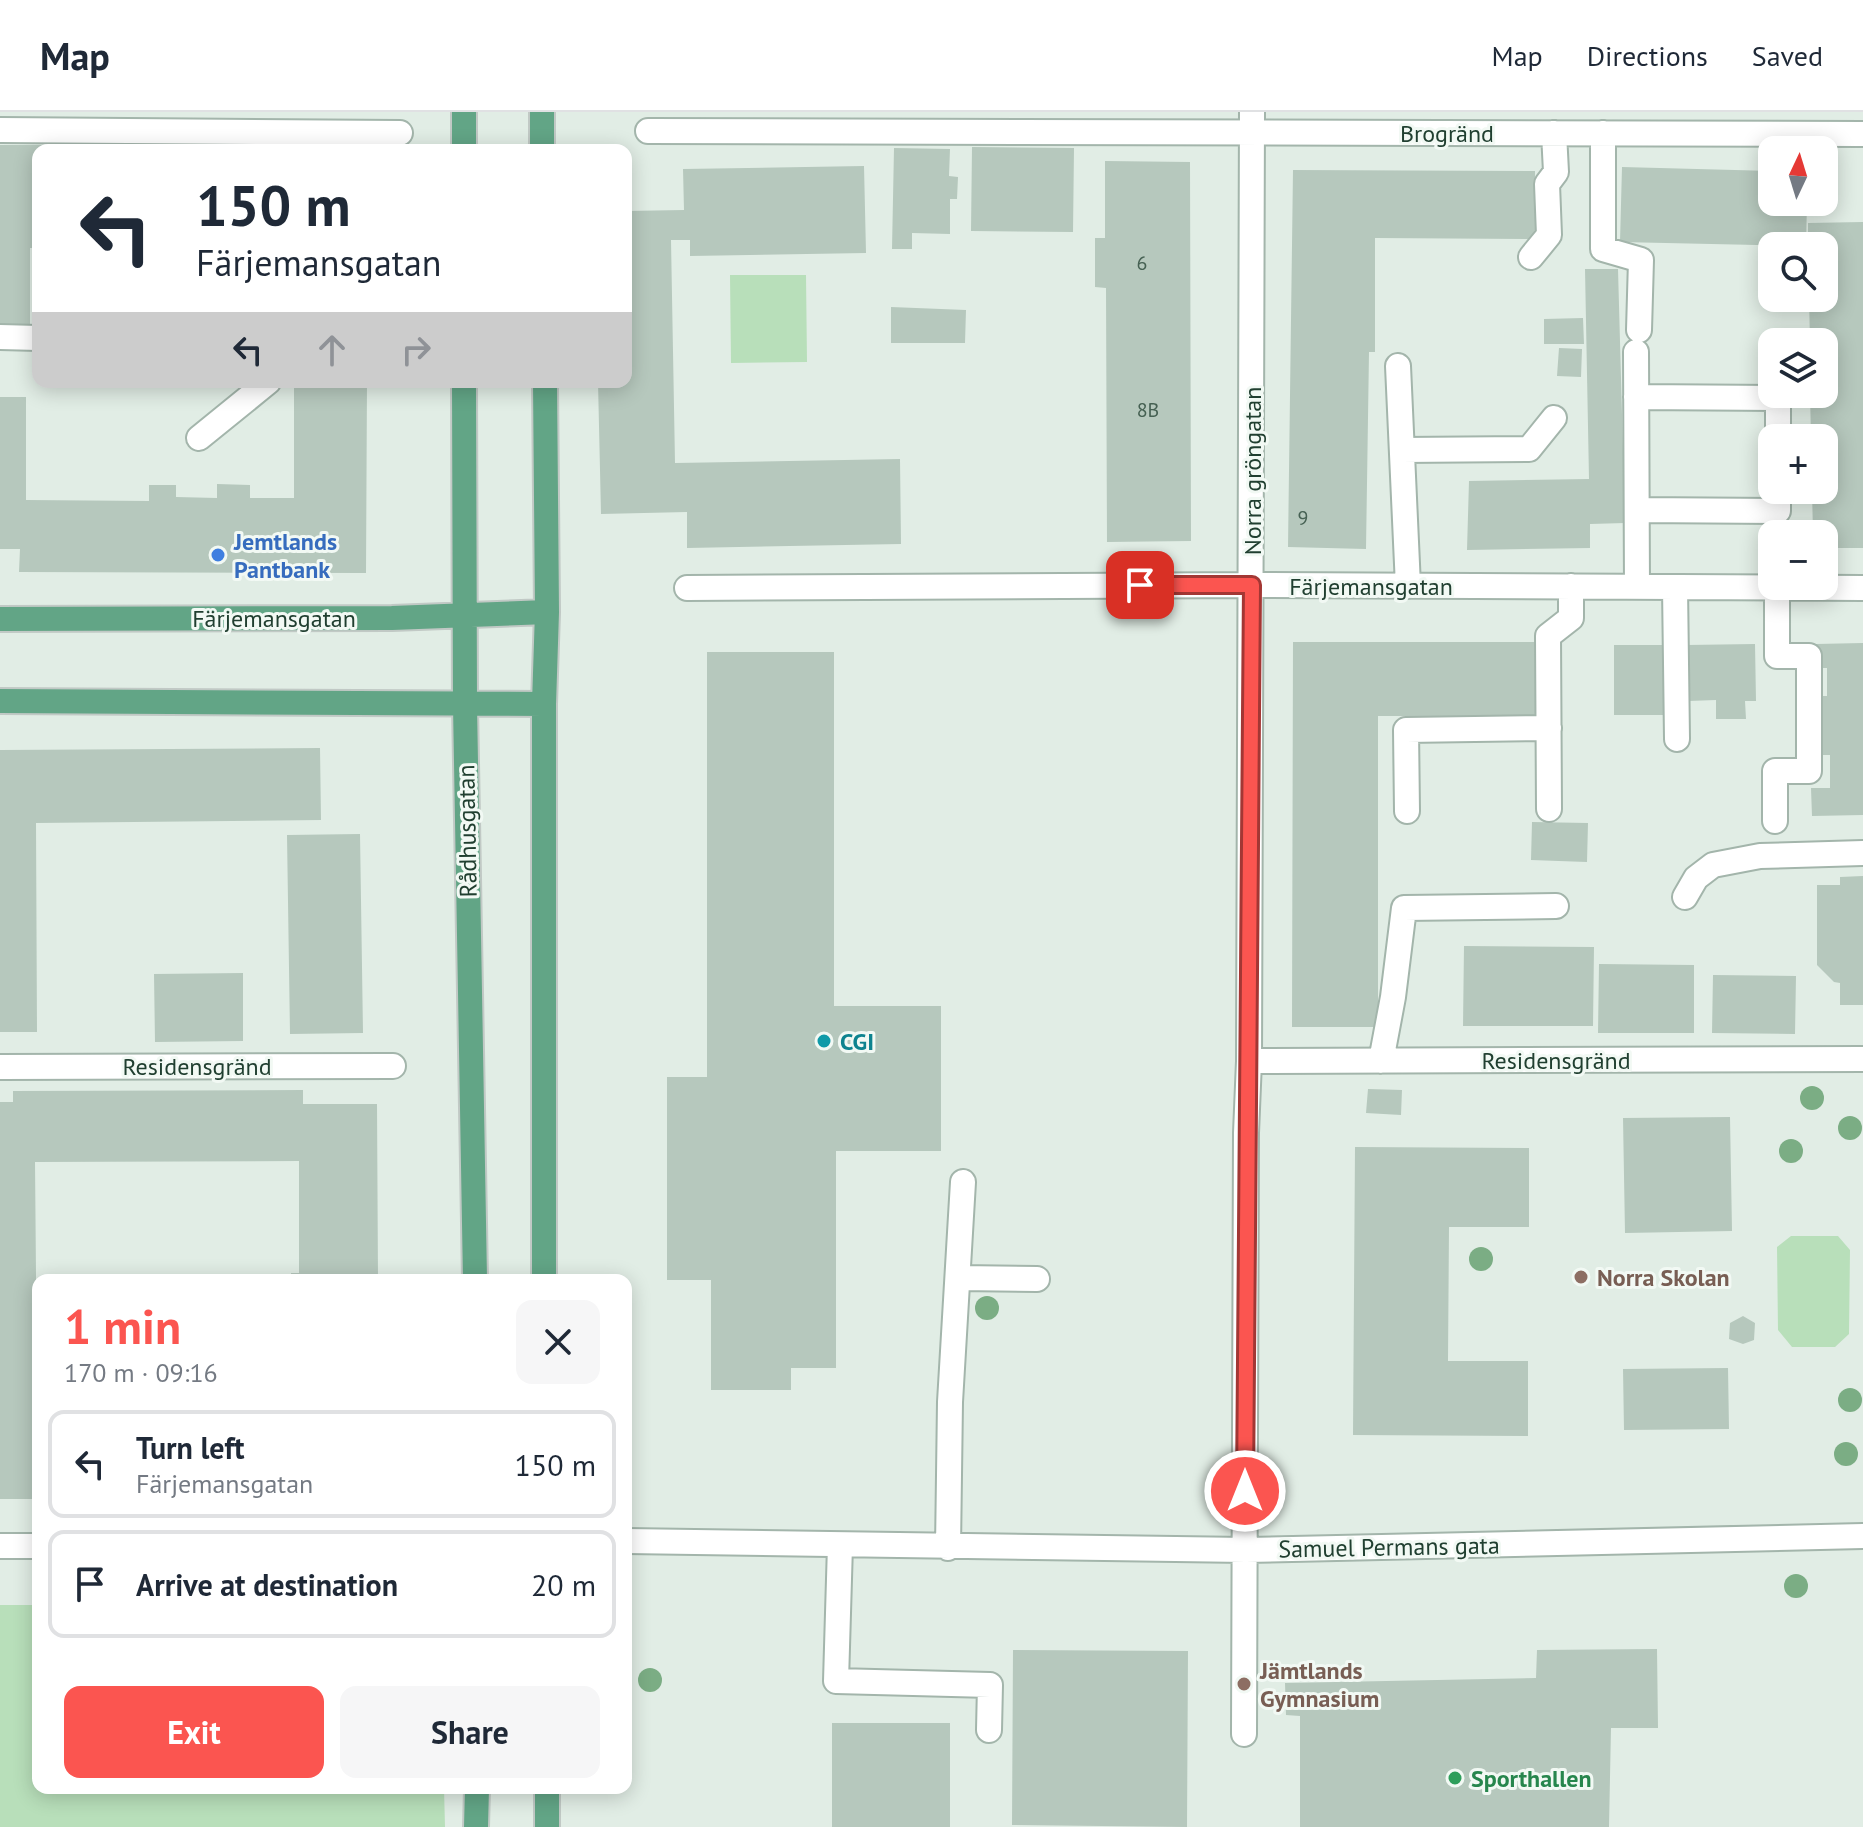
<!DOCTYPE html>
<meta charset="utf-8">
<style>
body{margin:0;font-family:"PT Sans",sans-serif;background:#f6f6f7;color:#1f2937;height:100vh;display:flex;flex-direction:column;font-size:30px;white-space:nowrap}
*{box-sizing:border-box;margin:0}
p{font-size:26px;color:#747a83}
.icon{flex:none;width:44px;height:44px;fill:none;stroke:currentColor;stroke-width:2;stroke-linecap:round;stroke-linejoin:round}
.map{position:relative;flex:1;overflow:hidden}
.details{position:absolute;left:32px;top:1162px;width:600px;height:520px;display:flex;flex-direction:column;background:#fff;border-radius:16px;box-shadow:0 4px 20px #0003}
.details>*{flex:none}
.guide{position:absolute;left:32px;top:32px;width:600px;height:244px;border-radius:16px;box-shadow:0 4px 20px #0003;background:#fff;color:#1f2937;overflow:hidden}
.needle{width:52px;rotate:4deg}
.buttons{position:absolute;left:1758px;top:24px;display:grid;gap:16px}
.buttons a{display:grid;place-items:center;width:80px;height:80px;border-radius:16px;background:#fff;box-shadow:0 4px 20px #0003;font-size:40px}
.pin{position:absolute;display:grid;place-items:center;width:68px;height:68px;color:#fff;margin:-34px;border-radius:16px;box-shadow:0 4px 12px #0006}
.me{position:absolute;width:88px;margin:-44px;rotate:0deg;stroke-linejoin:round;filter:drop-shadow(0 0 6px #0008)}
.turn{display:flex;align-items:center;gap:28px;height:168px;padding:0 32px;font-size:36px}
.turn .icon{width:104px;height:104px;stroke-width:2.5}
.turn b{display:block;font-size:56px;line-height:68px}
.lanes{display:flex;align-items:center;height:76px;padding:0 32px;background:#0003;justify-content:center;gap:40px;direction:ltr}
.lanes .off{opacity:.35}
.round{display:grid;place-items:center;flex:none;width:84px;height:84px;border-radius:16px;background:#f6f6f7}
.summary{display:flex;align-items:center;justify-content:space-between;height:136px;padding:0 32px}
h1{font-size:48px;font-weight:600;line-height:60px;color:#fb5550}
.action{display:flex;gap:16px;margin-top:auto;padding:16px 32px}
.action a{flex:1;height:92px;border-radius:16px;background:#fb5550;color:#fff;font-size:32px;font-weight:600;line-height:92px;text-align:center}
.action a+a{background:#f6f6f7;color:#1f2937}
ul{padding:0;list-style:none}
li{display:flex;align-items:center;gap:24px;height:108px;margin:0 16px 12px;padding:0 16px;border:4px solid #e0e1e3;border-radius:16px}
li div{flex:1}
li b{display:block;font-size:30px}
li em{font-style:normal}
header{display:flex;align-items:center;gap:48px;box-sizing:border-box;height:112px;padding:0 40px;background:#fff;border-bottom:2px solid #e0e1e3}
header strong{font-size:38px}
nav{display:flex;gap:44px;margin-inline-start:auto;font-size:28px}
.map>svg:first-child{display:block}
.green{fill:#b8dfba}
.building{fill:#b6c8bd}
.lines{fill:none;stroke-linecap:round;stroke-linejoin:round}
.minor-casing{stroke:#a3b5ab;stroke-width:28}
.major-casing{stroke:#c1c9c5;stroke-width:28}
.minor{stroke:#fff;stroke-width:24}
.major{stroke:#62a586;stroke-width:24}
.tree{fill:#7bad84}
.route-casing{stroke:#a33734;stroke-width:20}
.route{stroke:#fb5550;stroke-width:14}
.shop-dot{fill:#3f7fe0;stroke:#f2f9f4;stroke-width:3}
.culture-dot{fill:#0f9aa8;stroke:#f2f9f4;stroke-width:3}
.education-dot{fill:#8d6e63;stroke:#f2f9f4;stroke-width:3}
.leisure-dot{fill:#2e9e5b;stroke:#f2f9f4;stroke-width:3}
.labels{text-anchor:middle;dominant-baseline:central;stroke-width:6;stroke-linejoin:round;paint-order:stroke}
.number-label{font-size:20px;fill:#466153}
.street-label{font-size:24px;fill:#203f30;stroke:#f2f9f4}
.shop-label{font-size:24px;font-weight:bold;fill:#366cbe;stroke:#f2f9f4;text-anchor:start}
.culture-label{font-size:24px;font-weight:bold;fill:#0d838f;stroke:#f2f9f4;text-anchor:start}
.education-label{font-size:24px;font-weight:bold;fill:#785e54;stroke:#f2f9f4;text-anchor:start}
.leisure-label{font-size:24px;font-weight:bold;fill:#27864d;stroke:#f2f9f4;text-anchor:start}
</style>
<header>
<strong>Map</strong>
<nav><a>Map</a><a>Directions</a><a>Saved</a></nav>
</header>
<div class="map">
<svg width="1863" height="1715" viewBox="0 0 1863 1715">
<rect width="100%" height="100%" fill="#e1ede5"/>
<path class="green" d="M 730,163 L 806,163 L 807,250 L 731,251 Z
M 1791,1124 L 1838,1124 L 1850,1138 L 1849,1222 L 1835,1235 L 1792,1235 L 1778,1218 L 1777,1135 Z
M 0,1493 L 38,1493 L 38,1676 L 444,1676 L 445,1715 L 0,1715 Z"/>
<path class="building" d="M 0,33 L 72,33 L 72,38 L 38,38 L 38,136 L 30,136 L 30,212 L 0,212 Z
M 972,35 L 1074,36 L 1073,120 L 971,119 Z
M 894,36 L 950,37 L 949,64 L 958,65 L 957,87 L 950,87 L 950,122 L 912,121 L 912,137 L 892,137 Z
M 1105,49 L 1190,50 L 1191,429 L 1107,430 L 1106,176 L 1095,175 L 1095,126 L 1105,126 Z
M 864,54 L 866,141 L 690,144 L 690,128 L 671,128 L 675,351 L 900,347 L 901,432 L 687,436 L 687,400 L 601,402 L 598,270 L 626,270 L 626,99 L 684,98 L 683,57 Z
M 1622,55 L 1772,59 L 1772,90 L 1807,90 L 1806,134 L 1620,130 Z
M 1293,58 L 1535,59 L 1535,127 L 1375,126 L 1375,240 L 1369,240 L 1366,437 L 1288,435 Z
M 1863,110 L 1863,436 L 1824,436 L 1824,422 L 1813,422 L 1812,378 L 1824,378 L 1824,326 L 1811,326 L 1810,282 L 1824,282 L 1824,230 L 1810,230 L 1809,186 L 1824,186 L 1824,134 L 1808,134 L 1808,111 Z
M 1585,157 L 1618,157 L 1625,411 L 1590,412 L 1590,436 L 1467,438 L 1469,369 L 1589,367 Z
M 891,195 L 966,198 L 965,231 L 891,231 Z
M 1583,206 L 1584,232 L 1544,232 L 1544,207 Z
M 1559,236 L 1582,237 L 1581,265 L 1557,264 Z
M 294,270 L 367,270 L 366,461 L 19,460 L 20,437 L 0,437 L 0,285 L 26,285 L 26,388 L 149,389 L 149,373 L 176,373 L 176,385 L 217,386 L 217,372 L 250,373 L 250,386 L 294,386 Z
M 1293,530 L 1543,530 L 1543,604 L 1378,604 L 1378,915 L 1292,915 Z
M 1863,531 L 1863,703 L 1812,704 L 1811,676 L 1830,676 L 1830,643 L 1816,643 L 1815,584 L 1827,584 L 1827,556 L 1816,556 L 1816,532 Z
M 1755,532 L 1756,589 L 1745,589 L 1746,607 L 1716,607 L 1716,588 L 1688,589 L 1687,533 Z
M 1614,533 L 1664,533 L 1664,603 L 1614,603 Z
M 707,540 L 834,540 L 834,894 L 941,894 L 941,1039 L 836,1039 L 836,1256 L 791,1256 L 791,1278 L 711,1278 L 711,1168 L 667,1168 L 667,965 L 707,965 Z
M 320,636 L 321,708 L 36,711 L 37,920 L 0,920 L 0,638 Z
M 1532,710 L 1588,711 L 1587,750 L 1531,748 Z
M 360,722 L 363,921 L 290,922 L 287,723 Z
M 1863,764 L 1863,893 L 1840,893 L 1840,871 L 1834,870 L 1817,853 L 1817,773 L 1840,773 L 1840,765 Z
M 1464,834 L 1594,835 L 1593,914 L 1463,914 Z
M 1599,852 L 1694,853 L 1694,921 L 1598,921 Z
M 243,861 L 243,929 L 155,930 L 154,862 Z
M 1713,863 L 1796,864 L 1795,922 L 1712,921 Z
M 1368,977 L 1402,978 L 1401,1003 L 1366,1001 Z
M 303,978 L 303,992 L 377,992 L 378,1168 L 291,1168 L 291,1161 L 299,1161 L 299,1049 L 35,1050 L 38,1387 L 0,1387 L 0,990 L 13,990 L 13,979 Z
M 1730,1005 L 1732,1119 L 1625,1121 L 1623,1006 Z
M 1355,1035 L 1529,1036 L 1529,1115 L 1449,1115 L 1448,1249 L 1528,1249 L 1528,1324 L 1353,1323 Z
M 1743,1204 L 1755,1211 L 1754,1228 L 1743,1232 L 1729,1227 L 1730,1211 Z
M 1728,1256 L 1729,1317 L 1624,1318 L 1623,1257 Z
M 1657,1537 L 1658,1616 L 1611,1616 L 1609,1715 L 1300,1715 L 1300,1604 L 1286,1603 L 1285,1571 L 1536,1566 L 1537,1538 Z
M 1013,1538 L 1188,1539 L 1187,1715 L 1012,1713 Z
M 832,1611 L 950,1611 L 950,1715 L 832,1715 Z"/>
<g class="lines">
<defs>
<path id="minor" d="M 0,18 L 400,21
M 648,19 L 1863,22
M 1603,21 L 1603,137 L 1641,148 L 1639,218
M 1531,145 L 1549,123 L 1547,72 L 1556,60 L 1554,21
M 0,225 L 38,226
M 1636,240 L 1637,475
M 1398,254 L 1408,474
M 1636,285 L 1778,286 L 1778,326
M 199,326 L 268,270
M 1402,338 L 1529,337 L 1554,306
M 1637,398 L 1778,399 L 1778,378
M 1675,475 L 1677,627
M 687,476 L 1252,473 L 1863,476
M 1549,697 L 1548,524 L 1571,506 L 1571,474
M 1407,699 L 1406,618 L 1549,616
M 1775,709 L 1775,659 L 1809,659 L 1809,544 L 1777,544 L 1777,475
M 1685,785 L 1696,766 L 1713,753 L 1760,744 L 1863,741
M 1249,949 L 1863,947
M 1381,949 L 1393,885 L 1404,796 L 1556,794
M 0,955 L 393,954
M 959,1166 L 1037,1167
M 626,1429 L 1246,1438 L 1863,1424
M 840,1433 L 836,1569 L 990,1573 L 989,1618
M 0,1434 L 38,1434
M 948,1436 L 950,1290 L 963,1070
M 1244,1622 L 1246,1021 L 1249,949 L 1252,0"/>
<path id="major" d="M 542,0 L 542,38
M 464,38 L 464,0
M 464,270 L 465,593 L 475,1168
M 0,507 L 392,506 L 547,500
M 0,589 L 544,592
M 544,1168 L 544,592 L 547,500 L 545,270
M 547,1676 L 547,1715
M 476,1715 L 477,1676"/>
</defs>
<use href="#minor" class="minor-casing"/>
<use href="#major" class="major-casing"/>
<use href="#minor" class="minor"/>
<use href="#major" class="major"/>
</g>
<g class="tree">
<circle cx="1812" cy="986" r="12"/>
<circle cx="1850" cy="1016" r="12"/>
<circle cx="1791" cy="1039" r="12"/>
<circle cx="1481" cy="1147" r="12"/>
<circle cx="987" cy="1196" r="12"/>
<circle cx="1850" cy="1288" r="12"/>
<circle cx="1846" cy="1342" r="12"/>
<circle cx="1796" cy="1474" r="12"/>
<circle cx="650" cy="1568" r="12"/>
</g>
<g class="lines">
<defs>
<path id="route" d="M 1140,473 L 1252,473 L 1245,1379"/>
</defs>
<use href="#route" class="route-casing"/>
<use href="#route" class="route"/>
</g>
<circle class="shop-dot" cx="218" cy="443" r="8"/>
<circle class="culture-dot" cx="824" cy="929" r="8"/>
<g class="education-dot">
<circle cx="1581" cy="1165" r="8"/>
<circle cx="1244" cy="1572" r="8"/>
</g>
<circle class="leisure-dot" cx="1455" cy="1666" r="8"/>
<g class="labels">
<g class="number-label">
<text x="1142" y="151">6</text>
<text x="1148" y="298">8B</text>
<text x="1303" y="406">9</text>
</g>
<g class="street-label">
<text x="1447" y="21">Brogränd</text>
<text transform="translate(1252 359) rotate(-90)">Norra gröngatan</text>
<text x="1371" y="474">Färjemansgatan</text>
<text x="274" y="506">Färjemansgatan</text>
<text transform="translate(467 719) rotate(-91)">Rådhusgatan</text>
<text x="1556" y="948">Residensgränd</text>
<text x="197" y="954">Residensgränd</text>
<text transform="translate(1389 1435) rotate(-1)">Samuel Permans gata</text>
</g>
<g class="shop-label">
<text x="234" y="429">Jemtlands<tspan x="234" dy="28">Pantbank</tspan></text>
</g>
<g class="culture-label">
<text x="840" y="929">CGI</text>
</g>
<g class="education-label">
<text x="1597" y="1165">Norra Skolan</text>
<text x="1260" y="1558">Jämtlands<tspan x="1260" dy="28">Gymnasium</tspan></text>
</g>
<g class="leisure-label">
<text x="1471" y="1666">Sporthallen</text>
</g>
</g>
</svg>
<div class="buttons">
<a><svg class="needle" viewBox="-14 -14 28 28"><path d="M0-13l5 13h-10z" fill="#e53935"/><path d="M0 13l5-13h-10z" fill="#747a83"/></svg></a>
<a><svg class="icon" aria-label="search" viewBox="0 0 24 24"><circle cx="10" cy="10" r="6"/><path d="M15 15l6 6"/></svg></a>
<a><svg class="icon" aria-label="layers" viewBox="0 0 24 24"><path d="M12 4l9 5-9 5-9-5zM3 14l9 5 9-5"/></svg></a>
<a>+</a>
<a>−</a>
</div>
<div class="pin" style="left:1140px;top:473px;background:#d93025"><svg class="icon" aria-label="arrive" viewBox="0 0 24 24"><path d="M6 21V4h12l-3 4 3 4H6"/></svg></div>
<svg class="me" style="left:1245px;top:1379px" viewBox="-20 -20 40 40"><circle r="17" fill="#fb5550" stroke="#fff" stroke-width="3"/><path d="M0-11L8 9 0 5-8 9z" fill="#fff"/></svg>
<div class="guide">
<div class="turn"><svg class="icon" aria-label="left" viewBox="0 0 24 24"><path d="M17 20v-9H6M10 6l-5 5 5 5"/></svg><div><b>150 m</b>Färjemansgatan</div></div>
<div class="lanes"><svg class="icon" aria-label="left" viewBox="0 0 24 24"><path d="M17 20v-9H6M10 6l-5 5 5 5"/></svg><svg class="icon off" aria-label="ahead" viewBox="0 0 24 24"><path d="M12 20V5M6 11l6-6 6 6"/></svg><svg class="icon off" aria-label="right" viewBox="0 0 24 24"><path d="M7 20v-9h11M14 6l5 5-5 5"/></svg></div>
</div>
<section class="details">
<div class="summary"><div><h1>1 min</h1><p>170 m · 09:16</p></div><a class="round"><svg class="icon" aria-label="close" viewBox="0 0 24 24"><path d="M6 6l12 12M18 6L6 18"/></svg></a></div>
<ul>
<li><svg class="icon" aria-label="left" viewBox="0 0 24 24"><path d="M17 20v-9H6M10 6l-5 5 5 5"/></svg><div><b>Turn left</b><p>Färjemansgatan</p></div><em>150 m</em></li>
<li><svg class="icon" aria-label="arrive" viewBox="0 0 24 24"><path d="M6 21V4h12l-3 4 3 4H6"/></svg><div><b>Arrive at destination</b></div><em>20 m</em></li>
</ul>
<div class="action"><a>Exit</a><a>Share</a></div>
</section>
</div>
